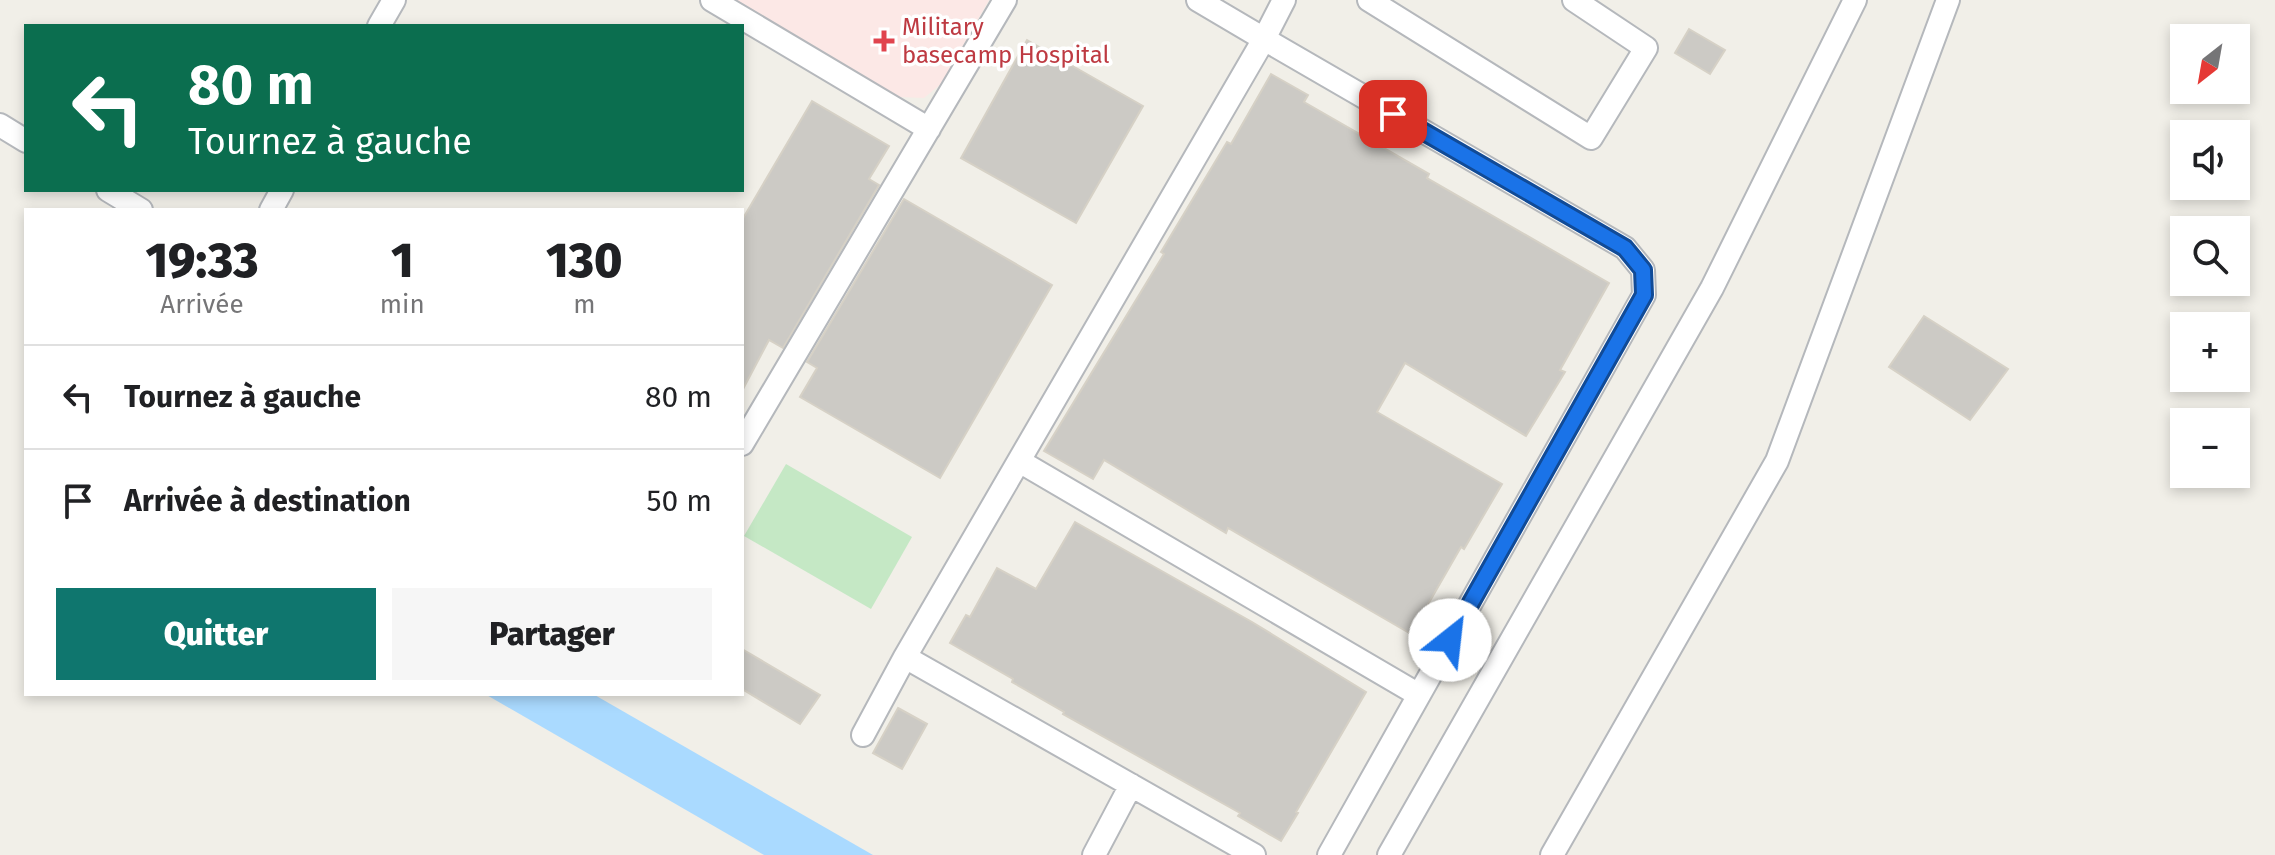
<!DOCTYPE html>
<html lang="fr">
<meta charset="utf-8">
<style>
body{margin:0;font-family:"Fira Sans",sans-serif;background:#f6f6f6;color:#202124;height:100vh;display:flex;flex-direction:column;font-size:30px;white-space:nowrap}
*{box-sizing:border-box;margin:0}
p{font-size:26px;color:#757577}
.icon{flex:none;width:44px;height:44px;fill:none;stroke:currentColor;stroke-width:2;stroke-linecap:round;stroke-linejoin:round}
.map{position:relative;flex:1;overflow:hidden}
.sheet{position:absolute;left:24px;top:208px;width:720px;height:488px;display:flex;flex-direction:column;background:#fff;border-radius:0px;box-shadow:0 4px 12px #0003}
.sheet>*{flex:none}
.top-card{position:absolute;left:24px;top:24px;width:720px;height:168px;border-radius:0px;box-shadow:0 4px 12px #0003;background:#0b6e4f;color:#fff;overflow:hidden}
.needle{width:52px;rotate:211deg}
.controls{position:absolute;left:2170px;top:24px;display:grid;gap:16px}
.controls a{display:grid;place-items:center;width:80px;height:80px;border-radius:0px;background:#fff;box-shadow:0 4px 12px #0003;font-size:40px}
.pin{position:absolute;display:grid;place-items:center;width:68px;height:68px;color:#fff;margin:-34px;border-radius:16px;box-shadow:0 4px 12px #0006}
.me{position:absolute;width:88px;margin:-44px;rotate:29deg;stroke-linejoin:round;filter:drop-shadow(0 0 6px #0008)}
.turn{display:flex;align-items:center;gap:28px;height:168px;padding:0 32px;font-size:36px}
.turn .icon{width:104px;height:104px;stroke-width:2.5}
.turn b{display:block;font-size:56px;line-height:68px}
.eta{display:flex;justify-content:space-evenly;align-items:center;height:136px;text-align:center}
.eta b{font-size:48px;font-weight:800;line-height:56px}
.action{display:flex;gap:16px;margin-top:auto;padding:16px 32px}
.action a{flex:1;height:92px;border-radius:0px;background:#0f766e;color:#fff;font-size:32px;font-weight:800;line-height:92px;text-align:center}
.action a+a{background:#f6f6f6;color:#202124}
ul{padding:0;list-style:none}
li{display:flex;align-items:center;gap:24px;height:104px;padding:0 32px;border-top:2px solid #e0e0e0}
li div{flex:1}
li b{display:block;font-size:30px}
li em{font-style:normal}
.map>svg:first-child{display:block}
.medical{fill:#fce8e6}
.green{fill:#c5e8c5}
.water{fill:#aadaff}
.building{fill:#cccac5;stroke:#d6d1c6;stroke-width:2}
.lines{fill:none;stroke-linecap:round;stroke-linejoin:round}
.lane-casing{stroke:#b5b8bc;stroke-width:26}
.lane{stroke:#fff;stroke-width:22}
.route-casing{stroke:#114b97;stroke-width:20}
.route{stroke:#1a73e8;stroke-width:14}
.health-dot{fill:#e0444e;stroke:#fff;stroke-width:3}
.labels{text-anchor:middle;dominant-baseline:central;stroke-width:7;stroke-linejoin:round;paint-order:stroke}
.health-label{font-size:24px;fill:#be3a42;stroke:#fff;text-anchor:start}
</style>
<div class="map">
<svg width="2275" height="855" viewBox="0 0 2275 855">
<rect width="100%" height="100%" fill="#f1efe8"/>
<path class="medical" d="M 730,0 L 989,0 L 941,84 L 924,98 L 899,97 Z"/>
<path class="green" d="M 786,464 L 912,537 L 871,609 L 744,536 Z"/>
<path class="water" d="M 485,694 L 593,694 L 873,855 L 764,855 Z"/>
<path class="building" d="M 1689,29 L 1725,50 L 1710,74 L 1675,53 Z
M 1027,40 L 1143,106 L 1076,223 L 961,158 Z
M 1271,74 L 1308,95 L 1304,102 L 1429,174 L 1427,178 L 1609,283 L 1560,370 L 1565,372 L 1526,436 L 1405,363 L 1377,412 L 1502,484 L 1464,549 L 1461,547 L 1411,634 L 1228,528 L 1226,533 L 1104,460 L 1093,479 L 1044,451 L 1164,254 L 1161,252 L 1227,142 L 1231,144 Z
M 812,101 L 889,146 L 869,179 L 879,185 L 783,348 L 769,340 L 742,391 L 742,220 Z
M 904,199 L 1052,285 L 940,478 L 800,397 L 817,368 L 807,362 Z
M 1924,316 L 2008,369 L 1970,420 L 1889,367 Z
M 1075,522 L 1252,622 L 1366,692 L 1296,812 L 1298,813 L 1281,841 L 1238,816 L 1240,813 L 1063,714 L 1064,712 L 1012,682 L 1013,679 L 950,643 L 966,615 L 970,617 L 997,568 L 1036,589 Z
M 742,649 L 820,695 L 800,724 L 742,689 Z
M 898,708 L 927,724 L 902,769 L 873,753 Z"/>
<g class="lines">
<defs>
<path id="lane" d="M 712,0 L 929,129
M 1284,0 L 1264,39 L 1625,248 L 1643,270 L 1644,295 L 1329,855
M 1369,0 L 1591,138 L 1646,48 L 1574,0
M 379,26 L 394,0
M 0,125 L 26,141
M 108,190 L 141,210
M 271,210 L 282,190
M 742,444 L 1005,0
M 1019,461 L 1419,695
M 905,657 L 1254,855
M 863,735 L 905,657 L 1264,39 L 1198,0
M 1094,855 L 1131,785
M 1389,855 L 1712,288 L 1855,0
M 1552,855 L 1777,461 L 1948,0"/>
</defs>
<use href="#lane" class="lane-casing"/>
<use href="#lane" class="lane"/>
</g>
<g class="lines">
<defs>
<path id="route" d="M 1393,114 L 1625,248 L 1643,270 L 1644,295 L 1450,640"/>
</defs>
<use href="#route" class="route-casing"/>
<use href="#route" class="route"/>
</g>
<path class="health-dot" d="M880 29h8v8h8v8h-8v8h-8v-8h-8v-8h8z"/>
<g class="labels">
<g class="health-label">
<text x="902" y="27">Military<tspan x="902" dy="28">basecamp Hospital</tspan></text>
</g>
</g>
</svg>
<div class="controls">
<a><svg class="needle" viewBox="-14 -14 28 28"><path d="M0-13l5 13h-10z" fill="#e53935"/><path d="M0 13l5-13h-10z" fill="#757577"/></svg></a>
<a><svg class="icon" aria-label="sound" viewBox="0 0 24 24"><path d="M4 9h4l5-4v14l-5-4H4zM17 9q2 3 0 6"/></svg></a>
<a><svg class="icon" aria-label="search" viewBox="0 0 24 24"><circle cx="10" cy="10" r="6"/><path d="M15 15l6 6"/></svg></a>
<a>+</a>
<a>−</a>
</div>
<div class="pin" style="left:1393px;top:114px;background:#d93025"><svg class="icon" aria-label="arrive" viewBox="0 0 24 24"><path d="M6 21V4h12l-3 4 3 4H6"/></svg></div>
<svg class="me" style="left:1450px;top:640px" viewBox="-20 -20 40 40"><circle r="19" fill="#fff"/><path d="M0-13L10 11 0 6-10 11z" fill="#1a73e8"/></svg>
<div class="top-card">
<div class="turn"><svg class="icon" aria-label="left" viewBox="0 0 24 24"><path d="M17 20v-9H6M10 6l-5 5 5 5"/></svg><div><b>80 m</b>Tournez à gauche</div></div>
</div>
<section class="sheet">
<div class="eta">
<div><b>19:33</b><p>Arrivée</p></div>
<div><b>1</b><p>min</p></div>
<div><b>130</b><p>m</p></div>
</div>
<ul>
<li><svg class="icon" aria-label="left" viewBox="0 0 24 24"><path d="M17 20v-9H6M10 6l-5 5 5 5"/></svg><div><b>Tournez à gauche</b></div><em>80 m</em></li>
<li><svg class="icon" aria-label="arrive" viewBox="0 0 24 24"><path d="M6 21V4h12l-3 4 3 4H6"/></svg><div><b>Arrivée à destination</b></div><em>50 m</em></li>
</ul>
<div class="action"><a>Quitter</a><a>Partager</a></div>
</section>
</div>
